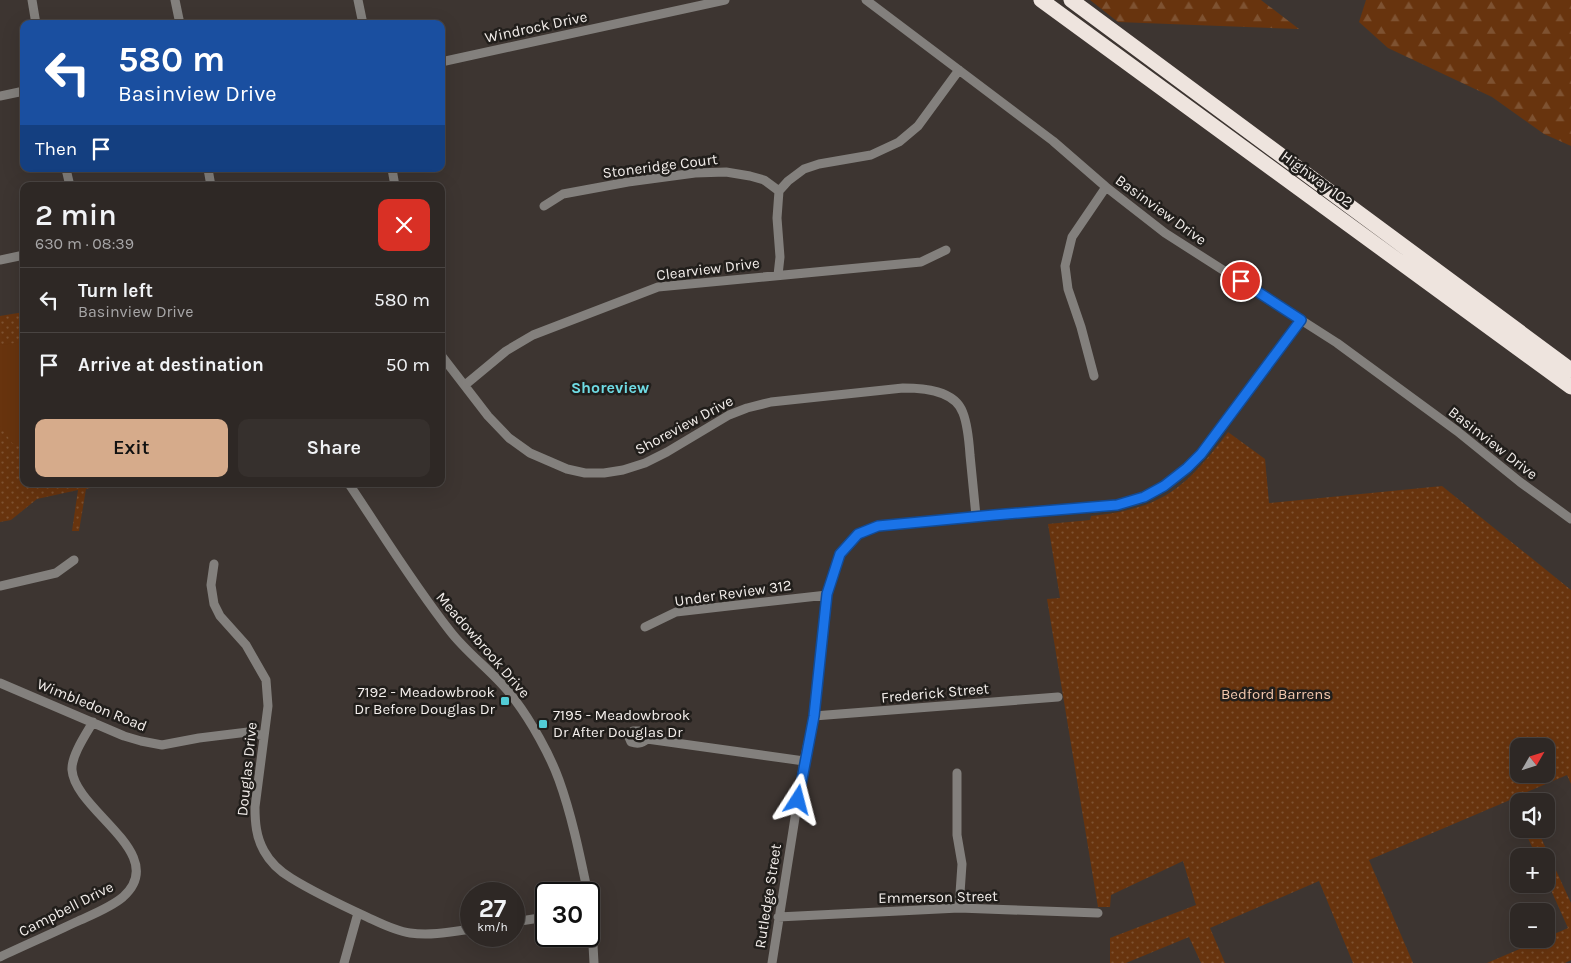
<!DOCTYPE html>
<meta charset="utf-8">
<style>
body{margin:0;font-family:Karla,sans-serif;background:#36302d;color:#f1f3f6;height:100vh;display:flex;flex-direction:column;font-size:19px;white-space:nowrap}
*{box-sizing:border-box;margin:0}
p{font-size:16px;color:#a7a6a7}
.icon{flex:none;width:28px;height:28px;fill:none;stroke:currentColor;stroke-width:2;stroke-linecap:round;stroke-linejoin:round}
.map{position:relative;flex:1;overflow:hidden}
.sheet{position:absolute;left:20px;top:182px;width:425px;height:305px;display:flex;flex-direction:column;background:#2e2825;border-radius:10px;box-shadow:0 5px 20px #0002,0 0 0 1px #494442}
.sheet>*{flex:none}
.hud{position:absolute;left:20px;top:20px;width:425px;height:152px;border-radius:10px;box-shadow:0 5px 20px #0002,0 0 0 1px #494442;background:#1a4fa0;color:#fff;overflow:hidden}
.needle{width:32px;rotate:51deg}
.fabs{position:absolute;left:1510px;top:738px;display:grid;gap:10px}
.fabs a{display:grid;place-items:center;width:45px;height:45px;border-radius:10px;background:#2e2825;box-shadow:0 5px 20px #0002,0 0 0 1px #494442;font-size:25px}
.speed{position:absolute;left:460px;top:882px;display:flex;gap:10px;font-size:25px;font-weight:700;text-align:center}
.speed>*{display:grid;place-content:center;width:65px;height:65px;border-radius:50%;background:#2e2825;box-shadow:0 5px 20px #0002,0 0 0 1px #494442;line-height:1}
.speed small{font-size:12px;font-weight:400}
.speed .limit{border:2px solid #111;border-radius:8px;background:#fff;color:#111}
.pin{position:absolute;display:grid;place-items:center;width:42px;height:42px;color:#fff;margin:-21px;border:2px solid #fff;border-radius:50%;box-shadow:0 1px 5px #0007}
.me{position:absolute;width:55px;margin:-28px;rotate:9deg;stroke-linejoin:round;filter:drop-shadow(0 0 4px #0008)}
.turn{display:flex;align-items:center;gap:18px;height:105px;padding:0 15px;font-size:22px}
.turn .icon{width:65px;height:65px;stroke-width:2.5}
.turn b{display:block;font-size:35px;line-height:42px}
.then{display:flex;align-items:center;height:48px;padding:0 15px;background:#0003;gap:10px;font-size:19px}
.round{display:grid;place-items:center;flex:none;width:52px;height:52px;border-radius:10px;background:#36302d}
.overview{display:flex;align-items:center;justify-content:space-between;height:85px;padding:0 15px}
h1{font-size:30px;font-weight:600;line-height:38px}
.action{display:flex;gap:10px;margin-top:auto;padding:10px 15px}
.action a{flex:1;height:58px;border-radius:10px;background:#d6ab8b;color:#111;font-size:20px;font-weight:600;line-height:58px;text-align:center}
.action a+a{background:#36302d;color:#f1f3f6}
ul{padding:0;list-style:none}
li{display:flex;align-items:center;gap:15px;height:65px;padding:0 15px;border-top:1px solid #494442}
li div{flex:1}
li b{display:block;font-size:19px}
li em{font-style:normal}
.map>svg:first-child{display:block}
.grass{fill:url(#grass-dots);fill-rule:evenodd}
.forest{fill:url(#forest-firs)}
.pitch{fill:#68340e}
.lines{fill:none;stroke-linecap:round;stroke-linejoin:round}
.street{stroke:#83807d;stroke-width:9}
.highway{stroke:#eee4de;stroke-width:15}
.route-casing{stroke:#114b97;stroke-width:12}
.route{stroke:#1a73e8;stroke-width:9}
.poi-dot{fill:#52ccd6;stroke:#211e1b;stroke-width:2}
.labels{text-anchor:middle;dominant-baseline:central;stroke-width:5;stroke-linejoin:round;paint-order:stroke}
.street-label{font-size:15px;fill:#f3eeeb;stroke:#211e1b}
.poi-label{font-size:15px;fill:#f3eeeb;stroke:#211e1b;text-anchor:end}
.park-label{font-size:15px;fill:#f2c7ad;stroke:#211e1b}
.neighbourhood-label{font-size:16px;font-weight:bold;fill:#6fdbe4;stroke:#211e1b}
</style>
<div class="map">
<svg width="1571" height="963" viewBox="0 0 1571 963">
<defs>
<pattern id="grass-dots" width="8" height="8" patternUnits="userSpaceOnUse" patternTransform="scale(1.25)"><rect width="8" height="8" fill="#68340e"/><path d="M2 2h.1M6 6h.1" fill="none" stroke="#7e5231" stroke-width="1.8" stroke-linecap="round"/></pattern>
<pattern id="forest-firs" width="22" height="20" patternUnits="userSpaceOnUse" patternTransform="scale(1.25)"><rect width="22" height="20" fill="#68340e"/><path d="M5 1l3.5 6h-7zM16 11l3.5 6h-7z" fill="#7e5231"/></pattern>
</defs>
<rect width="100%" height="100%" fill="#3d3531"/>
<path class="grass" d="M 24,312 L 24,484 L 109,484 L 86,489 L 79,531 L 72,531 L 78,490 L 37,499 L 11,520 L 0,522 L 0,316 Z
M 1228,432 L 1265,459 L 1269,503 L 1442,486 L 1571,590 L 1571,784 L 1567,775 L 1522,794 L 1525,801 L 1519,801 L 1519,818 L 1510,800 L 1369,860 L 1413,963 L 1353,963 L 1319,881 L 1210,928 L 1225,963 L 1201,963 L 1189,937 L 1126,963 L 1110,963 L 1110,938 L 1196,905 L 1183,861 L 1111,895 L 1110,907 L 1098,907 L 1047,599 L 1060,598 L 1048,524 L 1090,520 L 1091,516 C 1162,509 1186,488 1228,432 ZM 1546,746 L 1546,774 L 1519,774 L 1519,746 Z
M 1524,829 L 1537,829 L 1571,903 L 1571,960 L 1565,963 L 1487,963 L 1568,928 L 1546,879 L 1546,856 L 1536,856 Z"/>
<path class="forest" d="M 1090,0 L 1261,0 L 1299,29 L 1118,22 Z
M 1366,0 L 1571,0 L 1571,146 L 1544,134 L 1492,97 L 1388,48 L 1359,22 Z"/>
<path class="pitch" d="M 24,342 L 24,434 L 13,444 L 0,426 L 0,345 Z"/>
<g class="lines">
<path class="street" d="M 32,0 L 36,24
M 175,0 L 180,24
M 358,0 L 363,24
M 866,0 L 1053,141 L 1106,187 L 1165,233 L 1337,343 L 1457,431 L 1520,482 L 1571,519
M 441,62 L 725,0
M 0,96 L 24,91
M 66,169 L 70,186
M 208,169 L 211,186
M 392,169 L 395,186
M 544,206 L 563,194 L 628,182 L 695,173 L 726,172 L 750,176 L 764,180 L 779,191
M 0,260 L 24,255
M 778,275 L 780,257 L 777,218 L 779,191 L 788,181 L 804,169 L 819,164 L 871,155 L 899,142 L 918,126 L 959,70
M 441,355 L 488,416 L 509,438 L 530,453 L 567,469 L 585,473 L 604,473 L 623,470 L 645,463 L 667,452 L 729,415 L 747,408 L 771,402 L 903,388 C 923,388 955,390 963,413 C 968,426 969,441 970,455 C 972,475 974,496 976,516
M 1094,376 L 1081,327 L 1068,289 L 1065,266 L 1072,237 L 1106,187
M 465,385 L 506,351 L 533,335 L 658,287 L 921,262 L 946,250
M 349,484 C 382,533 413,584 450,631 C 469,656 498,675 515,700 C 531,721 550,755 559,780 C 572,816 580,856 588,894
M 214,564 L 211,585 L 214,604 L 220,616 L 246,645 L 266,680 L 268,706 L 255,807 C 255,822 256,837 264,851 C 270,862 281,872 291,878 C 315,893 341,905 367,917 C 380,923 395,931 410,933 C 430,936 451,932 471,929
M 0,586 L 56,573 L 74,560
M 645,627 L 676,612 L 827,595
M 0,683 L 124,736 L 141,741 L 162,745 L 199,738 L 248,732 L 263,736
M 814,716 L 1058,697
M 647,739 L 639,731 L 633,731 L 628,735 L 631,742 C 637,744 641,744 647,739 L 804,761
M 957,773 L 957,835 L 962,864 L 959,908
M 589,898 L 591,909 L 594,963
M 778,917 L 959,908 L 1098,913
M 514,922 L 546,917
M 0,957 C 25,945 51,934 76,922 C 91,915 110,908 123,897 C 171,854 75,811 72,770 C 71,756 86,734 93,722
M 344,963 L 358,913
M 772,963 L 804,761 L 814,716 L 827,595 L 840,554 L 858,534 L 879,526 L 1117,505 C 1126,502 1135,501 1144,497 C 1166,488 1185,471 1201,454 L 1301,320"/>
<path class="highway" d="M 1041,0 L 1571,387
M 1071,0 L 1571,370"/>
</g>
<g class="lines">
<defs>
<path id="route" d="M 798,800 L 814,716 L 827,594 L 840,554 L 858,534 L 878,526 L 994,515 L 1117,505 L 1144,497 L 1164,486 L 1187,468 L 1201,454 L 1301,320 L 1241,281"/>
</defs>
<use href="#route" class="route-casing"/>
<use href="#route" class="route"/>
</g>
<g class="poi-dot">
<rect x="500" y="696" width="10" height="10" rx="2.5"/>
<rect x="538" y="719" width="10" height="10" rx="2.5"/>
</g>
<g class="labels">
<g class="street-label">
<text transform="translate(536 27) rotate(-12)">Windrock Drive</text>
<text transform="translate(660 166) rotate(-7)">Stoneridge Court</text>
<text transform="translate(1317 179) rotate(36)">Highway 102</text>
<text transform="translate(1161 210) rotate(36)">Basinview Drive</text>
<text transform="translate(708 269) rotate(-7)">Clearview Drive</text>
<text transform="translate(684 425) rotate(-28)">Shoreview Drive</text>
<text transform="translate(1493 443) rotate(38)">Basinview Drive</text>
<text transform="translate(733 593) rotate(-8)">Under Review 312</text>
<text transform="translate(483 645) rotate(49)">Meadowbrook Drive</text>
<text transform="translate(935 693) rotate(-5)">Frederick Street</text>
<text transform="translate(92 705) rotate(22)">Wimbledon Road</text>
<text transform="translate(247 769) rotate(-84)">Douglas Drive</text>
<text transform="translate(768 896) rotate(-81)">Rutledge Street</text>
<text transform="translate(938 897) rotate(-1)">Emmerson Street</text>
<text transform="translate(66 909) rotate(-27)">Campbell Drive</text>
</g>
<g class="poi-label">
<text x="495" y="692">7192 - Meadowbrook<tspan x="495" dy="17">Dr Before Douglas Dr</tspan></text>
<text x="553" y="715" text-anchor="start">7195 - Meadowbrook<tspan x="553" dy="17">Dr After Douglas Dr</tspan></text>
</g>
<g class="park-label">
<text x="1276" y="694">Bedford Barrens</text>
</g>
<g class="neighbourhood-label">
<text x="610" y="387">Shoreview</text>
</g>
</g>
</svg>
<div class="fabs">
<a><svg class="needle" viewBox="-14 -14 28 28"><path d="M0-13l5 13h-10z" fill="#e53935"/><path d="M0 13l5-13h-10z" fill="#a7a6a7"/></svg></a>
<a><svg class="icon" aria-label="sound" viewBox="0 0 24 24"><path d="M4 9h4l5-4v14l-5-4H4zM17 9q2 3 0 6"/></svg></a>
<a>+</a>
<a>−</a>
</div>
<div class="speed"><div>27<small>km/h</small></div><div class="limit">30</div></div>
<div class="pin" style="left:1241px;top:281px;background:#d93025"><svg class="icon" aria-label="arrive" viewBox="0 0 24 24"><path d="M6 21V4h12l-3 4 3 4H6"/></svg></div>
<svg class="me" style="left:798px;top:800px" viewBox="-20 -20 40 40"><path d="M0-17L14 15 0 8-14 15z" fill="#1a73e8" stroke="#fff" stroke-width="4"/></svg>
<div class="hud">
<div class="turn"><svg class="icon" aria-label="left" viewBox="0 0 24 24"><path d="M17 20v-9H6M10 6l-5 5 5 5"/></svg><div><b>580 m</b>Basinview Drive</div></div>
<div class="then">Then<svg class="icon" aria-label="arrive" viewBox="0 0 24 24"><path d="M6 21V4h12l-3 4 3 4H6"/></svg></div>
</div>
<section class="sheet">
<div class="overview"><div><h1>2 min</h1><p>630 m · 08:39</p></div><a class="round" style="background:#d93025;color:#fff"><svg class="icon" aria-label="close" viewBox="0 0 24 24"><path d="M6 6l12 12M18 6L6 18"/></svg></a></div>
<ul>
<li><svg class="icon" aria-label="left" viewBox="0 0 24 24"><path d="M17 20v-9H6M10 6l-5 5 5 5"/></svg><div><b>Turn left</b><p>Basinview Drive</p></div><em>580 m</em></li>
<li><svg class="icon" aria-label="arrive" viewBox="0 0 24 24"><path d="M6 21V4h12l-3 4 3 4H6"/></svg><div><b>Arrive at destination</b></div><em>50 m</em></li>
</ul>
<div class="action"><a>Exit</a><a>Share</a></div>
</section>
</div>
